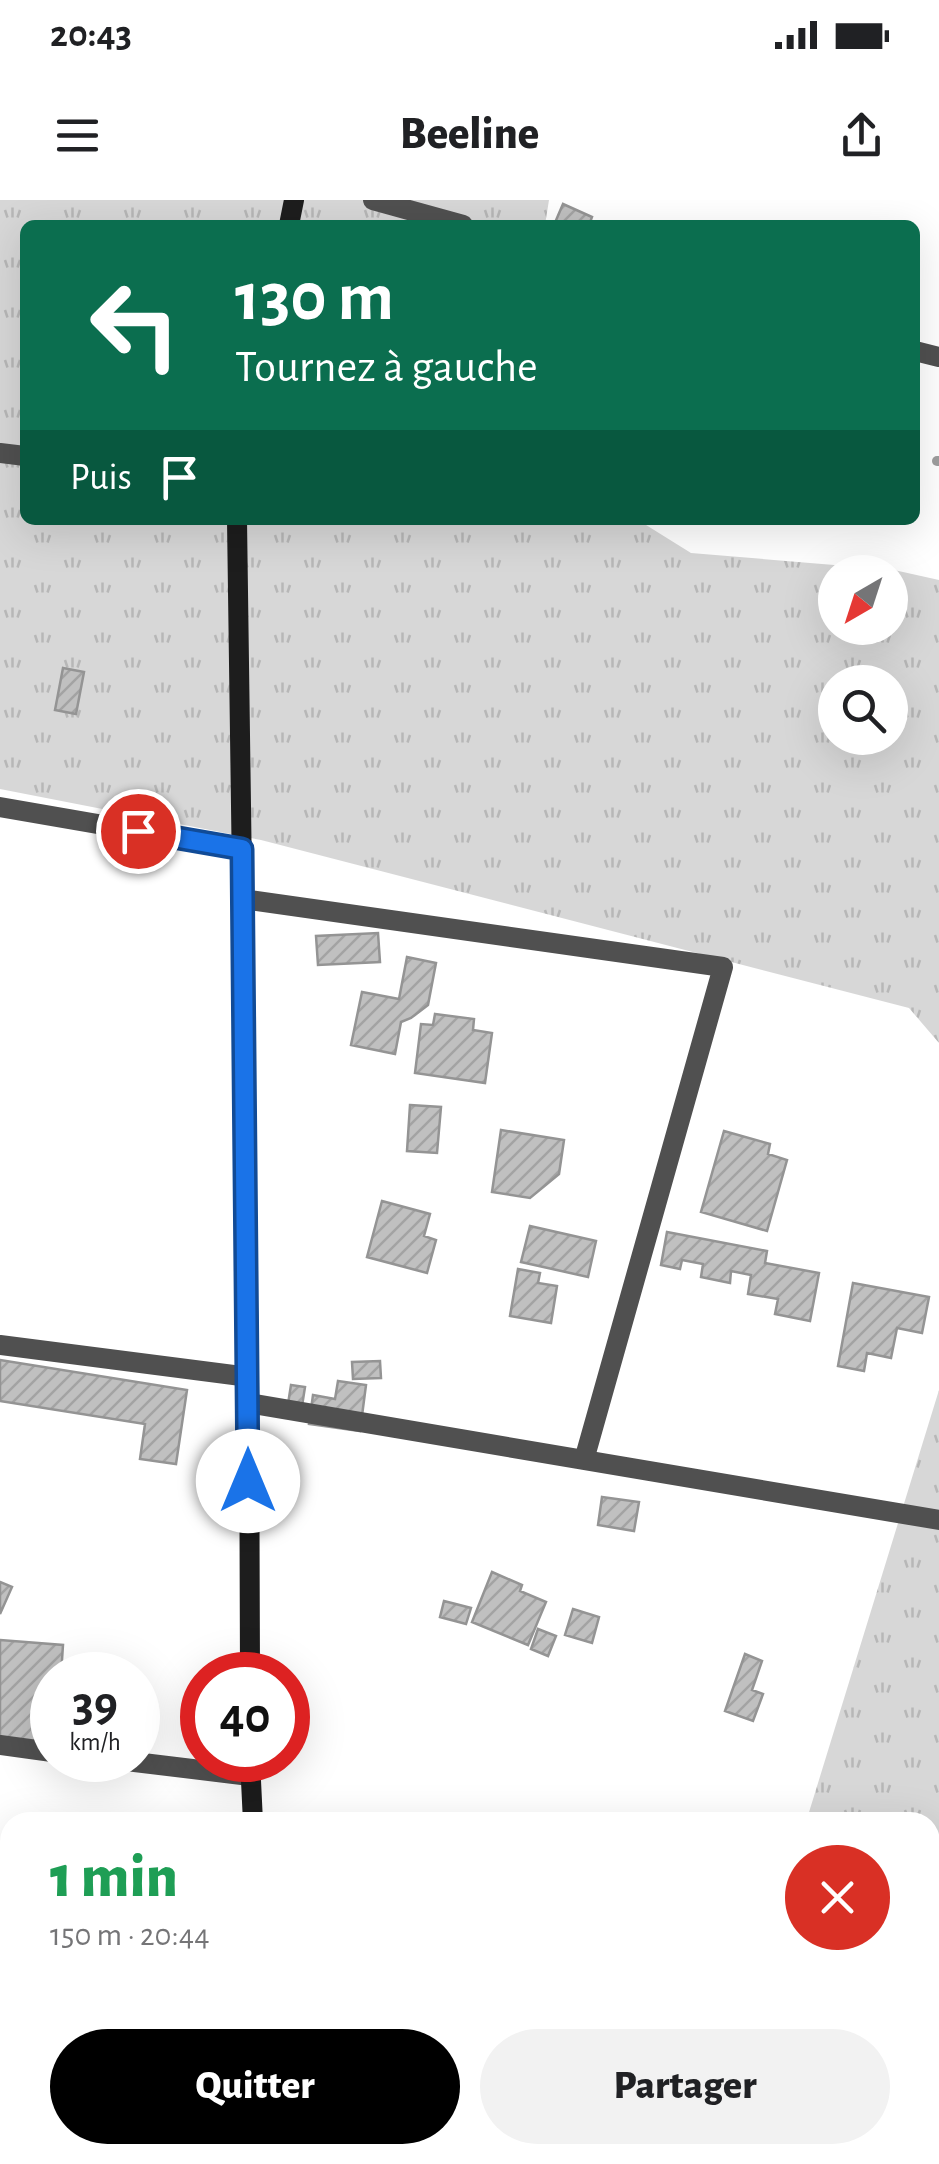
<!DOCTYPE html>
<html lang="fr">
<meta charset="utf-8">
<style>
body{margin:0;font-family:"Alegreya Sans",sans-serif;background:#f2f2f2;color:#202124;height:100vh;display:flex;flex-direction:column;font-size:38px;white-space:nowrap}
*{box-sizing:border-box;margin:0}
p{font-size:32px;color:#757577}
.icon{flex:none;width:55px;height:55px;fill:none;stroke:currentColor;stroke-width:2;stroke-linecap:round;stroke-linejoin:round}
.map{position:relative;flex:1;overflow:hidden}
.details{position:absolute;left:0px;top:1612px;width:940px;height:352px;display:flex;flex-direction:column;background:#fff;border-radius:30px 30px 0 0;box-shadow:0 10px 40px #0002}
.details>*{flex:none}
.hud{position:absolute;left:20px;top:20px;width:900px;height:305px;border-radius:15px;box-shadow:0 10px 40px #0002;background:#0b6e4f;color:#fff;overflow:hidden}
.needle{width:65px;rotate:219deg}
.controls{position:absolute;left:818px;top:355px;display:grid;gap:20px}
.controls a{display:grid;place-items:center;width:90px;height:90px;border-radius:50%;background:#fff;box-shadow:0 10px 40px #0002;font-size:50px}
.speed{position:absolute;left:30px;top:1452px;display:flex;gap:20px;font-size:50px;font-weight:700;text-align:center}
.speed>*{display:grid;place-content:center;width:130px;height:130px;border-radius:50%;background:#fff;box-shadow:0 10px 40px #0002;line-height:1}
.speed small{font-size:25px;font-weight:400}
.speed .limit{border:15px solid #d22;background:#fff;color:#111}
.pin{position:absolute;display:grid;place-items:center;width:85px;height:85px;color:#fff;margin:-42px;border:5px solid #fff;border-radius:50%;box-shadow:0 2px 10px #0007}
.me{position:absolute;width:110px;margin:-55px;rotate:0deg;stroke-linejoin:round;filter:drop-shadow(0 0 8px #0008)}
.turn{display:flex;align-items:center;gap:35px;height:210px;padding:0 50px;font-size:45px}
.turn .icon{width:130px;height:130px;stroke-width:2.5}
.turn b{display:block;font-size:70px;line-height:85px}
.then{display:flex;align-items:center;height:95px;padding:0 50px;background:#0003;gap:20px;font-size:38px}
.round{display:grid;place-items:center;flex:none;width:105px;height:105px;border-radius:52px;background:#f2f2f2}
.overview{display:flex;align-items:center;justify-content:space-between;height:170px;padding:0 50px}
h1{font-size:60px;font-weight:800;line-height:75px;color:#1e9e55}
.button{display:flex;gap:20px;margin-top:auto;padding:20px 50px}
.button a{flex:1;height:115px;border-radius:60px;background:#000;color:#fff;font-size:40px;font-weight:800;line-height:115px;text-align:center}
.button a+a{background:#f2f2f2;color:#202124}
.status{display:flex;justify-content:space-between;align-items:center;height:70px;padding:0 50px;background:#fff;direction:ltr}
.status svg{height:28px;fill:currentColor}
header{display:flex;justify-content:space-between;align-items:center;height:130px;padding:0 50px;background:#fff;font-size:45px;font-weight:800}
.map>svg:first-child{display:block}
.grass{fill:url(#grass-tufts);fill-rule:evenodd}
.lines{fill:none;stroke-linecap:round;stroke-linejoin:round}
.stream{stroke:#9e9e9e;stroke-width:10}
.building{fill:url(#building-hatch);stroke:#949494;stroke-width:2.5}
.street{stroke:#505050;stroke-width:20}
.secondary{stroke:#1d1d1d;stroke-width:20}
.route-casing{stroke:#114b97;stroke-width:25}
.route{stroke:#1a73e8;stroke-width:18}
</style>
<div class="status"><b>20:43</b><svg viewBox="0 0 49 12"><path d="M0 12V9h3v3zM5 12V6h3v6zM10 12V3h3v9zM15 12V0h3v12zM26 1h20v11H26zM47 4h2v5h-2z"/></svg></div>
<header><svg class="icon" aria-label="menu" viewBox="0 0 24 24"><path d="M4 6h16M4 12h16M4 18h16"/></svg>Beeline<svg class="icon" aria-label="share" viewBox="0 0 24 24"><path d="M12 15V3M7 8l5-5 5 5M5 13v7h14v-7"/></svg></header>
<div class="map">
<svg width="939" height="1964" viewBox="0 0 939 1964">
<defs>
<pattern id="grass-tufts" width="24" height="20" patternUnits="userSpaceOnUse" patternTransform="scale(2.5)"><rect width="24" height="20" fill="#d7d7d7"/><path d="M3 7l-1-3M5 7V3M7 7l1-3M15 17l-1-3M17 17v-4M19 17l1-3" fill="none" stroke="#b7b7b7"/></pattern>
<pattern id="building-hatch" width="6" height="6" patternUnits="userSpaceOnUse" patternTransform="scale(2.5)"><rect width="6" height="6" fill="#c0c0c0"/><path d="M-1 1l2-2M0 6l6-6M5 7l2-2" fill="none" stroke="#a3a3a3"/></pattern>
</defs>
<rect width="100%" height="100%" fill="#fff"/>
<path class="grass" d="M 0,0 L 549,0 L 545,25 L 25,25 L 25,320 L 638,320 L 691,353 L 894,370 L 939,380 L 939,843 L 909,808 L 261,640 L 0,589 ZM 835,372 L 890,372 L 890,428 L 835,428 ZM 835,482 L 890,482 L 890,538 L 835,538 Z
M 939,1190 L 939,1963 L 893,1955 L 930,1955 L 930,1622 L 806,1622 Z"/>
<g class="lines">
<path class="stream" d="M 937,261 L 939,261"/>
</g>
<path class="building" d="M 563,4 L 592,17 L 589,25 L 554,25 Z
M 63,468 L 84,472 L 76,514 L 55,510 Z
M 378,733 L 380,762 L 318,765 L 316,736 Z
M 407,757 L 436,763 L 428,805 L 411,818 L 401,822 L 395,854 L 351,845 L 362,792 L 399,799 Z
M 435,814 L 474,819 L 473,830 L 492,833 L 485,883 L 415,873 L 421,824 L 433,825 Z
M 410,905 L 441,907 L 437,953 L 407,951 Z
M 501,930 L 564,940 L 559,974 L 530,998 L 492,992 Z
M 724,931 L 770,944 L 768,954 L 787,960 L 767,1031 L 701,1012 Z
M 382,1001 L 430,1014 L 424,1036 L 436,1040 L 427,1073 L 367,1057 Z
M 530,1026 L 596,1041 L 588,1077 L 521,1062 Z
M 667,1032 L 767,1051 L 765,1063 L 819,1073 L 810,1121 L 775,1114 L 778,1099 L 748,1094 L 751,1075 L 731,1071 L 730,1083 L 701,1077 L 703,1064 L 682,1060 L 680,1069 L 661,1065 Z
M 518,1069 L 540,1073 L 538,1083 L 557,1086 L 551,1123 L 510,1116 Z
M 853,1083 L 929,1097 L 922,1133 L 897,1128 L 891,1158 L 867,1153 L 864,1171 L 838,1166 Z
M 0,1160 L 187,1190 L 176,1264 L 140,1259 L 145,1224 L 0,1201 Z
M 380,1161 L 381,1178 L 353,1179 L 352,1162 Z
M 338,1181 L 366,1185 L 360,1231 L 309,1224 L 313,1195 L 335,1199 Z
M 291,1185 L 305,1187 L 302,1206 L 288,1204 Z
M 602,1297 L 639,1302 L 634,1331 L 598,1325 Z
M 492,1372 L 522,1385 L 520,1391 L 546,1402 L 528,1445 L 472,1422 Z
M 0,1382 L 12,1387 L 0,1414 Z
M 444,1401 L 471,1408 L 466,1424 L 440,1417 Z
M 573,1409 L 599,1417 L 592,1443 L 565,1435 Z
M 538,1429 L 556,1436 L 548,1456 L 531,1449 Z
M 0,1440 L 63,1445 L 61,1475 L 52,1475 L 52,1543 L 0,1539 Z
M 745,1454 L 762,1461 L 752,1490 L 763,1494 L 753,1521 L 725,1511 Z
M 444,1955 L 510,1955 L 507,1964 L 442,1964 Z"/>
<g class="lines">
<path class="street" d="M 373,0 L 463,25
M 915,151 L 939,157
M 0,253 L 25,256
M 0,607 L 242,649
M 242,699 L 723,767 L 584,1260
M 0,1145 L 249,1177
M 248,1203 L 939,1320
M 0,1545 L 52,1552
M 118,1560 L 250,1576
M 776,1955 L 835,1964
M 933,1964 L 939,1946"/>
<path class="secondary" d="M 289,25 L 294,0
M 237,320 L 249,1177 L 250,1475
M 250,1560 L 253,1622
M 262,1964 L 263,1955"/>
</g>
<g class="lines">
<defs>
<path id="route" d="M 138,631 L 242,649 L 248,1281"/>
</defs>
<use href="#route" class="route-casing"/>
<use href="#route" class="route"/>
</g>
</svg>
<div class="controls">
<a><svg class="needle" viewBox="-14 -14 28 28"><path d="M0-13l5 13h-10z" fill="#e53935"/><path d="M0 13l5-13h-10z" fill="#757577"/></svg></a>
<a><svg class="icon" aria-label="search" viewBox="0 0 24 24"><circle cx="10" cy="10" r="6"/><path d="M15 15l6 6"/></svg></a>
</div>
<div class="speed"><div>39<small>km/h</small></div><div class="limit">40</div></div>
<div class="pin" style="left:138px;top:631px;background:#d93025"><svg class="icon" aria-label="arrive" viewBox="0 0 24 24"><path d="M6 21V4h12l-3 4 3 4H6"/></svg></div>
<svg class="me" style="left:248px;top:1281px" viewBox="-20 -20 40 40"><circle r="19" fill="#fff"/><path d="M0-13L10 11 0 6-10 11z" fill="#1a73e8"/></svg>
<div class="hud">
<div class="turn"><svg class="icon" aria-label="left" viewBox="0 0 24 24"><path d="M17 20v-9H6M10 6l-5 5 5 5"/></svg><div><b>130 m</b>Tournez à gauche</div></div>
<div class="then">Puis<svg class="icon" aria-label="arrive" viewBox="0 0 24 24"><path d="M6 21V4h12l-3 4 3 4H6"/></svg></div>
</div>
<section class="details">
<div class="overview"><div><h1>1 min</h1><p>150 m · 20:44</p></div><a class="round" style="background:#d93025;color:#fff"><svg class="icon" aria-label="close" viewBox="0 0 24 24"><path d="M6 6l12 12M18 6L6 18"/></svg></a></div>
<div class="button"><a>Quitter</a><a>Partager</a></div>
</section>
</div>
